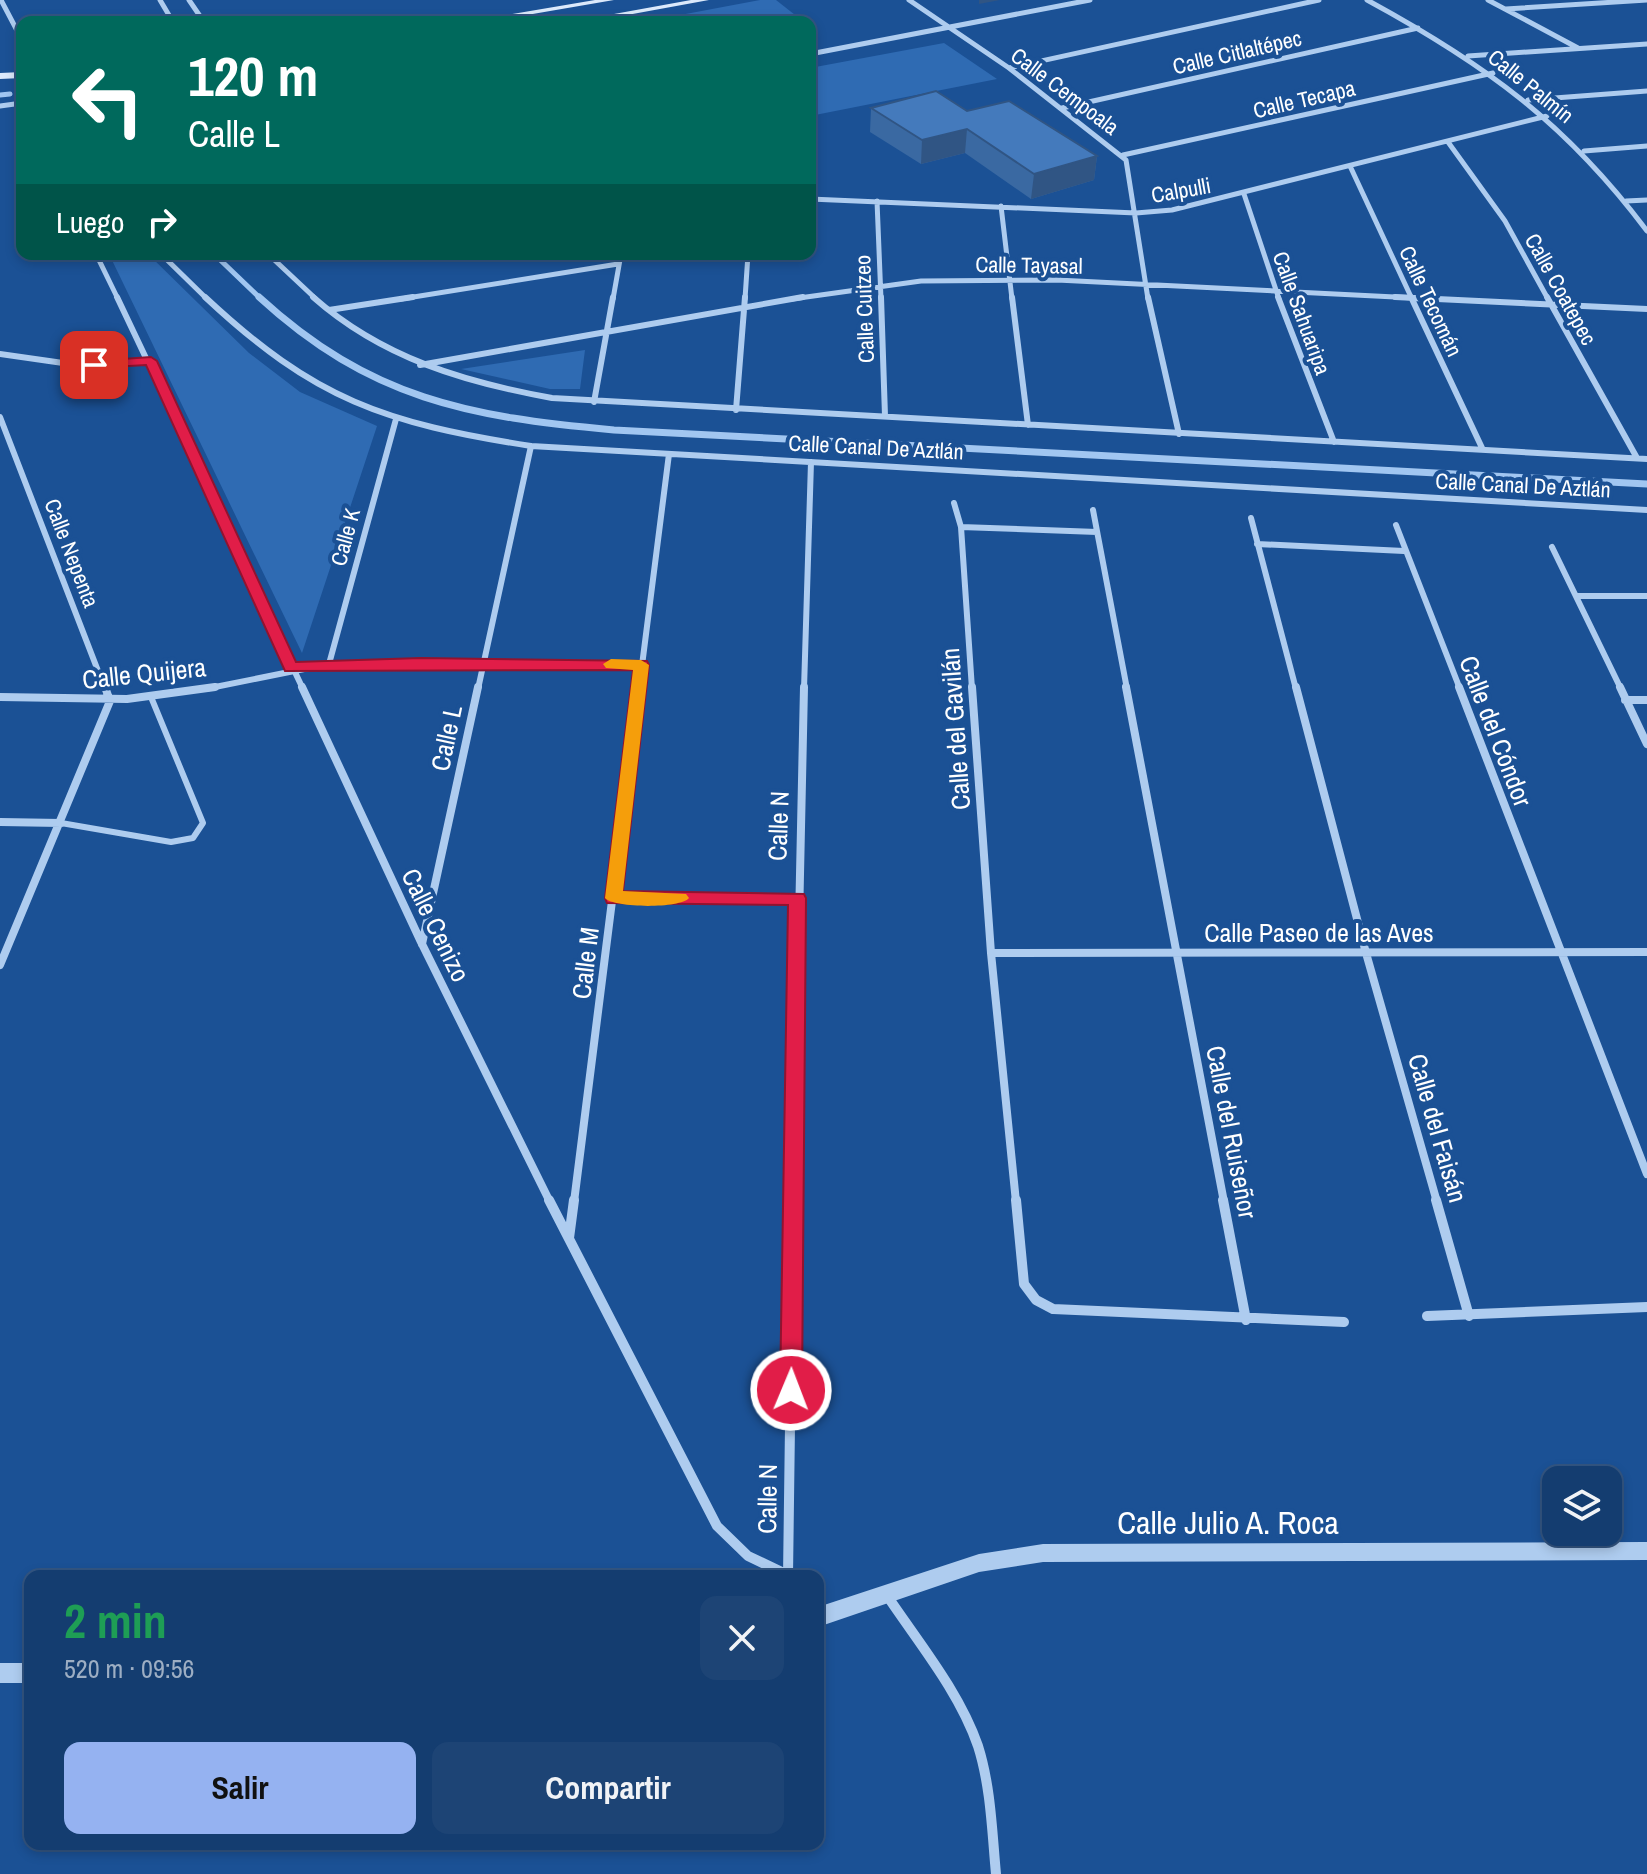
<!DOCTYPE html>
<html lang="es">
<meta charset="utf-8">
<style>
body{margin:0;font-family:"Archivo Narrow",sans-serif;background:#1d4475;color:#f1f3f6;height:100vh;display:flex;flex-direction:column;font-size:30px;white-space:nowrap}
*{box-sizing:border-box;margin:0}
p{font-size:26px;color:#9daec3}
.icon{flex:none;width:44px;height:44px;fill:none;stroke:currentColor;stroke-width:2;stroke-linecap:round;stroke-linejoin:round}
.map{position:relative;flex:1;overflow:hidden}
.details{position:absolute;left:24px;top:1570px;width:800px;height:280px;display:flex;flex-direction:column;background:#143d70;border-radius:16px;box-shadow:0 4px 12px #0003,0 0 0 2px #335683}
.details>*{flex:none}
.guide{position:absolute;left:16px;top:16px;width:800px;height:244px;border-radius:16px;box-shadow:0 4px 12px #0003,0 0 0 2px #335683;background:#00695c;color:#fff;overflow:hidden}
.controls{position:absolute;left:1542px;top:1466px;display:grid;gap:16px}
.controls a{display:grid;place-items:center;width:80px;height:80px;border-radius:16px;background:#143d70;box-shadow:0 4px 12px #0003,0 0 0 2px #335683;font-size:40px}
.pin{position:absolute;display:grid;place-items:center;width:68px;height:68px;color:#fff;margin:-34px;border-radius:16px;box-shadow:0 4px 12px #0006}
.me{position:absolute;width:88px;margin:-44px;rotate:1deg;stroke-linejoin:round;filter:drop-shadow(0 0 6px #0008)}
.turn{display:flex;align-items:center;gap:28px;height:168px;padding:0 40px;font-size:36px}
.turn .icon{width:104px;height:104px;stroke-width:2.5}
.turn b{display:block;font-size:56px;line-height:68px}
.then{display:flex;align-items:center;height:76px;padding:0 40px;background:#0003;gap:16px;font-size:30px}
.round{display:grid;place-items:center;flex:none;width:84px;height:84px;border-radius:16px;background:#1d4475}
.overview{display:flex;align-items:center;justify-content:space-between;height:136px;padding:0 40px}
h1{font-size:48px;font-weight:700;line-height:60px;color:#1e9e55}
.cta{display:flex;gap:16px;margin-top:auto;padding:16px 40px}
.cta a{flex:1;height:92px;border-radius:16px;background:#95b2f1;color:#111;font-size:32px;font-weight:700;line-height:92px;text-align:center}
.cta a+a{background:#1d4475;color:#f1f3f6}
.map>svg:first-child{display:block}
.green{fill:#2f6bb3}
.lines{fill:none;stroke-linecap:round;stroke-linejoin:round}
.stream-far1{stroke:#a1c6f1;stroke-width:5}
.stream{stroke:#a1c6f1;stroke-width:7}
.service{stroke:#aeccef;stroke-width:6}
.minor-far3{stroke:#aeccef;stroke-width:5}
.minor-far2{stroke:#aeccef;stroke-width:6}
.minor-far1{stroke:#aeccef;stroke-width:8}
.minor{stroke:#aeccef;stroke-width:10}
.tertiary{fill:#aeccef;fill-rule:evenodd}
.secondary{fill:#dbe9fb;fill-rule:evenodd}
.wall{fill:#3a69a2}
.shaded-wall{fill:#305584}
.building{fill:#447abc;stroke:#305584;stroke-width:2}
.route{fill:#e11d48;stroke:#92132f;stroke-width:2}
.slow{fill:#f59e0b}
.labels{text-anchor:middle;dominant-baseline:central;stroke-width:8;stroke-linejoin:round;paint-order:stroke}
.far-street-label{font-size:22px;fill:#fff;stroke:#1b5195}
.street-label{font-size:26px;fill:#fff;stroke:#1b5195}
.near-street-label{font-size:32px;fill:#fff;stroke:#1b5195}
</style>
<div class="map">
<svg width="1647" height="1874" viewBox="0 0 1647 1874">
<rect width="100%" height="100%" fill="#1b5195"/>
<path class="green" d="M 760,0 L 776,0 L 804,22 L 643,22 Z
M 944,43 L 997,79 L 810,116 L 810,68 Z
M 109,254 L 148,254 L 249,353 L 300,392 L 377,426 L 302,653 Z
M 585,350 L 580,389 L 550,389 L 461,369 Z"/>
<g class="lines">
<path class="stream-far1" d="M 0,95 L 10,94
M 214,254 L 261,299"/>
<path class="stream" d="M 259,297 C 370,399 469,417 614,430 L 1647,484"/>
<path class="service" d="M 61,823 L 171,842 L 193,838 L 203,823 L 151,697"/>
<path class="minor-far3" d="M 1,0 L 22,40
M 160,0 L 173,22
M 189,0 L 204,22
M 909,0 L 1009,68 L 1126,160 L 1148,299
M 1367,0 C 1485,64 1566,123 1647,231
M 1488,0 L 1578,48
M 1506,9 L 1647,0
M 810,54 L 1090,0
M 1468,56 L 1647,44
M 1009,68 L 1319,0
M 1528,100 L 1647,91
M 0,106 L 22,103
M 1062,108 L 1418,28
M 1448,142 L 1505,221 L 1548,299
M 1584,151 L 1647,146
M 1123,155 L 1493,73
M 1350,166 L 1412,299
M 1244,194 L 1279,299
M 810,199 L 1136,213 L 1172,210 L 1547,116
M 877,201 L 881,299
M 1626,201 L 1647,200
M 1001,206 L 1012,299
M 96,254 L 118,299
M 161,254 L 207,299
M 268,254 L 316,299
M 401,299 L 618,264
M 613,299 L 621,254
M 745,299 L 748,254
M 792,299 L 921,281 L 1057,280 L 1435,299"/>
<path class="minor-far2" d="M 117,297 L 303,689
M 205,297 C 315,400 384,423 531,446 L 1647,510
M 313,297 C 382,358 464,382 552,398 L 1647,459
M 881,297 L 885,416
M 1012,297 L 1028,425
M 1148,297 L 1179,434
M 1278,297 L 1334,442
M 1395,297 L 1647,309
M 1411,297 L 1483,450
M 1547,297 L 1637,458
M 329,310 L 413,297
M 0,354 L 70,364 L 151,361
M 420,365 L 803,297
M 594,402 L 613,297
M 736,410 L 745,297
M 0,417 L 105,689
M 954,503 L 961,527 L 972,689
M 1093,510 L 1127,689
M 1251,518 L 1296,689
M 1396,525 L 1460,689
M 961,527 L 1097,532
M 1257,544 L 1404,551
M 1552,547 L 1621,689
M 1578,596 L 1647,596
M 329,664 L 396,419
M 205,689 L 329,664 L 641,665
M 478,689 L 531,446
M 639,689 L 669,454
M 804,689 L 811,462"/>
<path class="minor-far1" d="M 302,687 L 421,942 L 550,1202
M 972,687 L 991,953 L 1016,1202
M 1126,687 L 1224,1202
M 1296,687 L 1366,953 L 1437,1202
M 1459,687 L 1647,1174
M 1620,687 L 1647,744
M 0,697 L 127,699 L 215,687
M 1625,700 L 1647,700
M 0,822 L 61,823
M 614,898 L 797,898
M 422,944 L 478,687
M 991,953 L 1647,952
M 0,965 L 110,701 L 105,687
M 574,1202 L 639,687
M 793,1202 L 804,687"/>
<path class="minor" d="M 549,1200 L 717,1526 L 748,1556 L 788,1575
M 1016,1200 L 1024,1284 L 1036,1300 L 1053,1309 L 1344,1322
M 1223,1200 L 1246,1320
M 1436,1200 L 1469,1316
M 569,1238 L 574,1200
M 1427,1316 L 1647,1307
M 788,1576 L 793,1200
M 886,1594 C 918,1642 959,1691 978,1746 C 991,1787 992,1832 996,1874"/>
<path class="tertiary" d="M 1647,1542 L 1647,1560 L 1043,1562 L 979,1572 L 818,1627 L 818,1607 L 979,1554 L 1043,1544 Z
M 0,1663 L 30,1663 L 30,1683 L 0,1683 Z"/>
<path class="secondary" d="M 595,0 L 614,0 L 486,22 L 466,22 Z
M 691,0 L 709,0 L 589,22 L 570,22 Z
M 22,72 L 22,78 L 0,79 L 0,73 Z"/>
</g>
<path class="wall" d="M 871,108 L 967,111 L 1097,156 L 1094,180 L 1031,199 L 965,153 L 921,164 L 870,132 Z"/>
<path class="shaded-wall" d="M 979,0 L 1000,0 L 979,4 Z
M 967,129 L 965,153 L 921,164 L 922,140 Z
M 1097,156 L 1094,180 L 1031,199 L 1034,174 Z"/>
<path class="building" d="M 936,91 L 967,111 L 1009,101 L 1097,156 L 1034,174 L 967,129 L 922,140 L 871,108 Z"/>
<path class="route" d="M 151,357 L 157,361 L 296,662 L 421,658 L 647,661 L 649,665 L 623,891 L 804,894 L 806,898 L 802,1390 L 799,1398 L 791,1401 L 783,1398 L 780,1390 L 788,905 L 607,903 L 605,898 L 633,670 L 285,671 L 146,365 L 94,368 L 88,365 L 94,361 Z"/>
<path class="slow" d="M 611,659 L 641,660 L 649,665 L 623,891 L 686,894 L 689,898 C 680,909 613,908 605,898 L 633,670 L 606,668 L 603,664 Z"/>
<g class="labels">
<g class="far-street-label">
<text transform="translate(1237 52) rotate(-13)">Calle Citlaltépec</text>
<text transform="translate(1531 86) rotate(39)">Calle Palmín</text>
<text transform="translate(1065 91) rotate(37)">Calle Cempoala</text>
<text transform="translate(1304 99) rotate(-13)">Calle Tecapa</text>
<text transform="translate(1181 190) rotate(-10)">Calpulli</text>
<text transform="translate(1029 265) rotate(1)">Calle Tayasal</text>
<text transform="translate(1561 289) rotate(61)">Calle Coatepec</text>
<text transform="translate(1431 301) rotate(65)">Calle Tecomán</text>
<text transform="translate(864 309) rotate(-92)">Calle Cuitzeo</text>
<text transform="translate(1302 313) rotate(70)">Calle Sahuaripa</text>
<text transform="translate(876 447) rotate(3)">Calle Canal De Aztlán</text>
<text transform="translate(1523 485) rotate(3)">Calle Canal De Aztlán</text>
<text transform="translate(345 537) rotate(-75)">Calle K</text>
<text transform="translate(72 553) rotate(69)">Calle Nepenta</text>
</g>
<g class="street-label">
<text transform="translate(144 673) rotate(-6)">Calle Quijera</text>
<text transform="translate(955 729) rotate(-94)">Calle del Gavilán</text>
<text transform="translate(1496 731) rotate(69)">Calle del Cóndor</text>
<text transform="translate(446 738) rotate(-78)">Calle L</text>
<text transform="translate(778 826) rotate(-88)">Calle N</text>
<text transform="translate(436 925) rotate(64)">Calle Cenizo</text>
<text x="1319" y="932">Calle Paseo de las Aves</text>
<text transform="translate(585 963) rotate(-83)">Calle M</text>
<text transform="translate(1438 1128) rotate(74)">Calle del Faisán</text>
<text transform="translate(1232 1132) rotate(79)">Calle del Ruiseñor</text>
<text transform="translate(767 1499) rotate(-89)">Calle N</text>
</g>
<g class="near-street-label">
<text x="1228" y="1522">Calle Julio A. Roca</text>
</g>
</g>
</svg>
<div class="controls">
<a><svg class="icon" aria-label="layers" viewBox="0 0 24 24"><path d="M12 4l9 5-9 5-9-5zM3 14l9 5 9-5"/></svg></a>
</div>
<div class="pin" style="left:94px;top:365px;background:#d93025"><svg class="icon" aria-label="arrive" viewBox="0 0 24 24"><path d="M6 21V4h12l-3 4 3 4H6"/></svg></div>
<svg class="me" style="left:791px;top:1390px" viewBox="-20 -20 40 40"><circle r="17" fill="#e11d48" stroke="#fff" stroke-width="3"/><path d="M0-11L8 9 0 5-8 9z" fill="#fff"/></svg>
<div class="guide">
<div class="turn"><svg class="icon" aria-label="left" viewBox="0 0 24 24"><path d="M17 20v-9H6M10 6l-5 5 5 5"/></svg><div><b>120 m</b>Calle L</div></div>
<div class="then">Luego<svg class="icon" aria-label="right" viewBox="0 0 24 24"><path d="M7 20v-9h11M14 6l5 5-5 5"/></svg></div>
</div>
<section class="details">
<div class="overview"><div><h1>2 min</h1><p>520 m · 09:56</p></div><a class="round"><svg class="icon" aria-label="close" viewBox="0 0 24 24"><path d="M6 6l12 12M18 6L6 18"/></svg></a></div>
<div class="cta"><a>Salir</a><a>Compartir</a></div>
</section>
</div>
